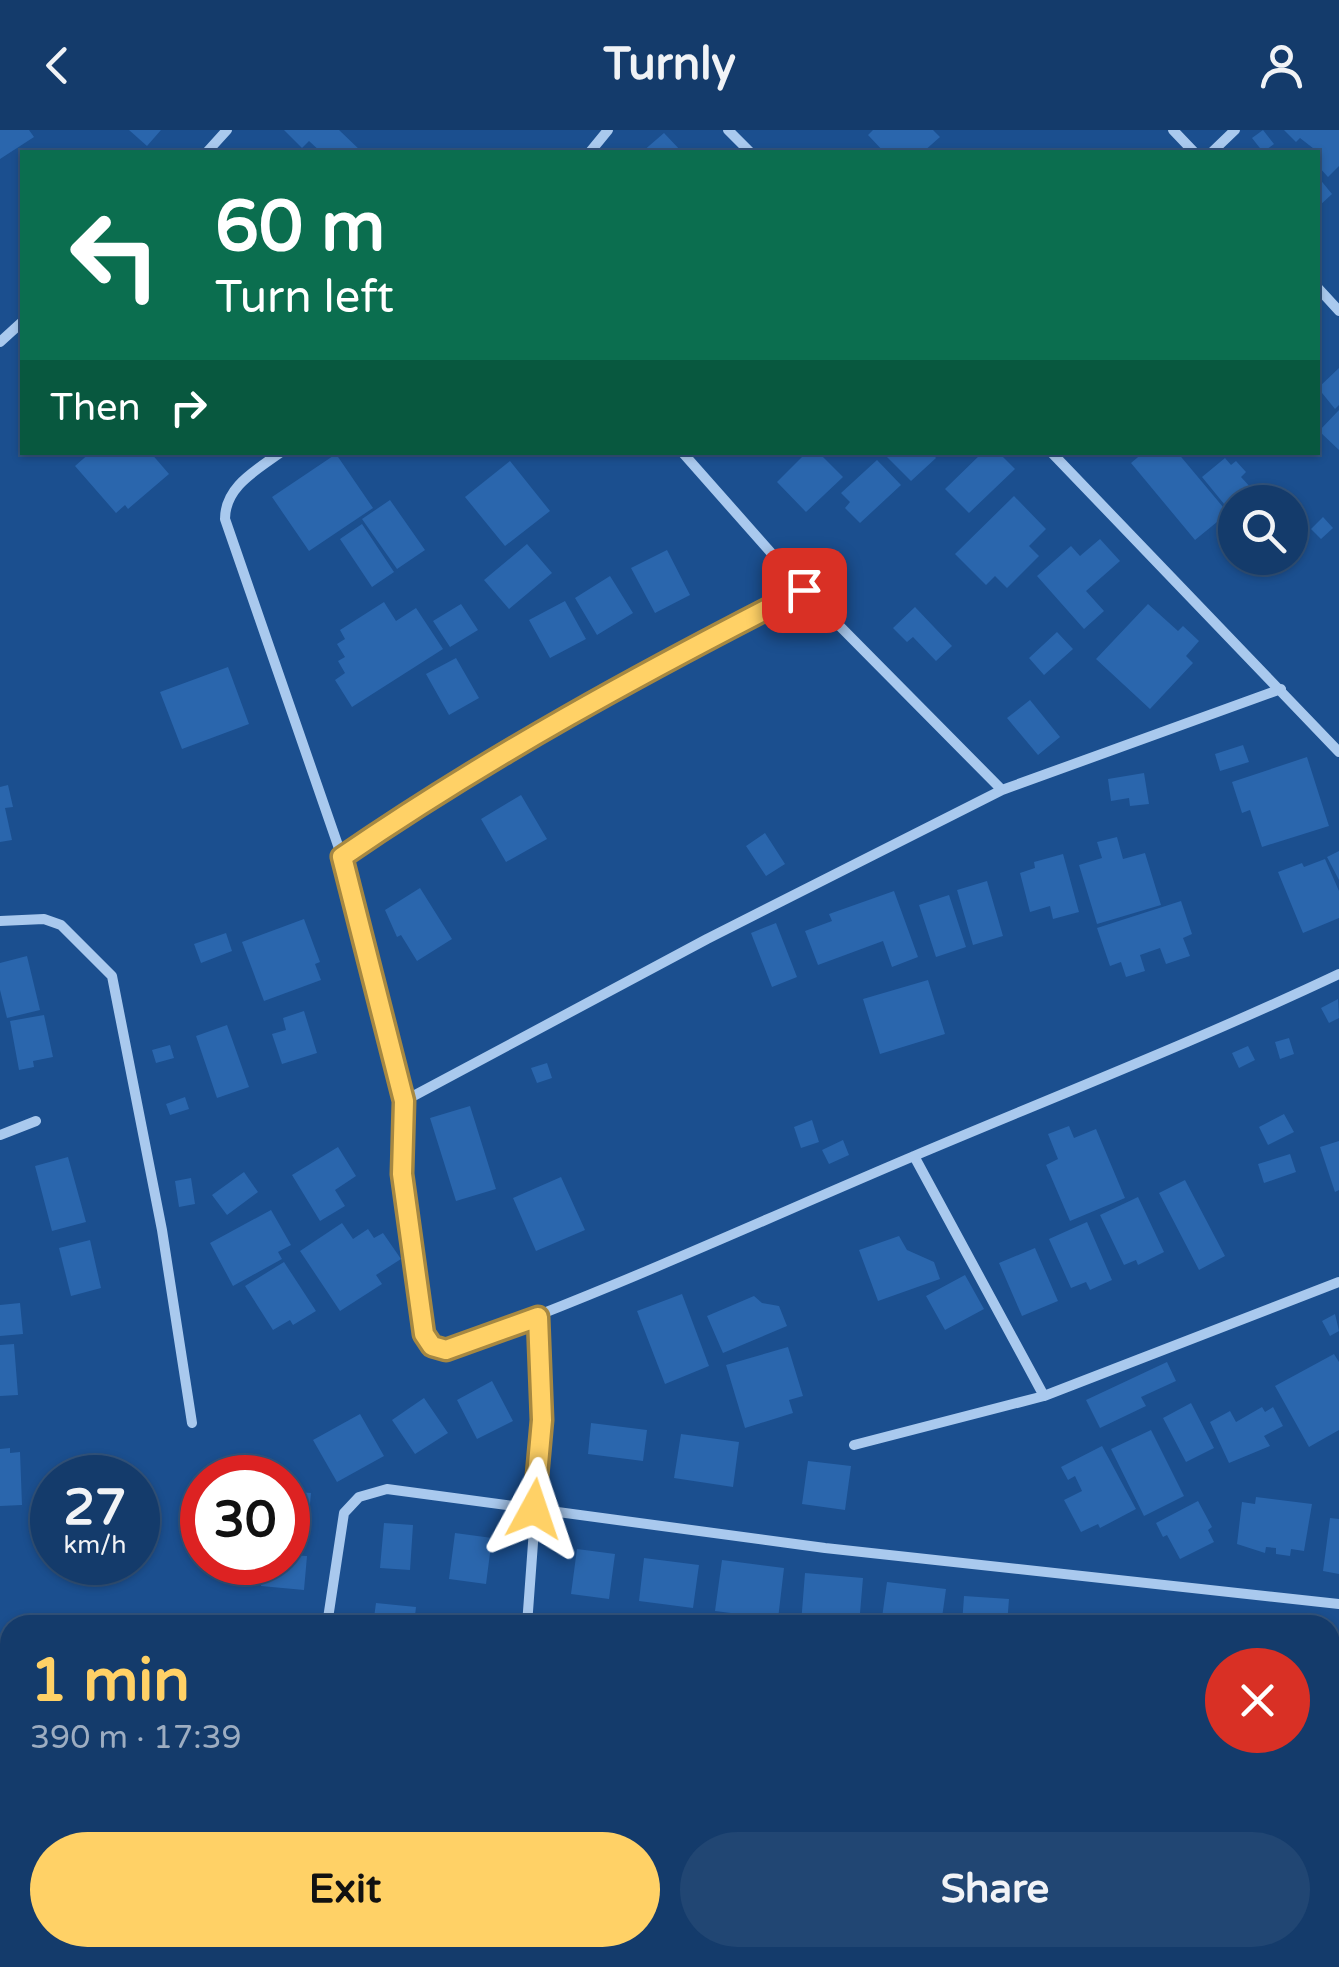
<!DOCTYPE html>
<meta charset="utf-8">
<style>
body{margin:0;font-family:"Varela Round",sans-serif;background:#214673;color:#f1f3f6;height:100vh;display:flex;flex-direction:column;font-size:38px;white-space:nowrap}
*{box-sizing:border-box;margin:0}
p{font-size:32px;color:#9dadc1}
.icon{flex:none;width:55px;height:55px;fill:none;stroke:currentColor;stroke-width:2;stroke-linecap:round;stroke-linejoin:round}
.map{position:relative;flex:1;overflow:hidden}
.details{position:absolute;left:0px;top:1485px;width:1340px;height:352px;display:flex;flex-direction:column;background:#143b6b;border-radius:30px 30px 0 0;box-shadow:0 2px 8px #0004,0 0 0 2px #33557e}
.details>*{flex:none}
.guide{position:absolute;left:20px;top:20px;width:1300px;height:305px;border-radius:0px;box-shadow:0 2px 8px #0004,0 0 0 2px #33557e;background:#0b6e4f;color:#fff;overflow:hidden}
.tools{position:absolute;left:1218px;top:355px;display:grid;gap:20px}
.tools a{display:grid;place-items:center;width:90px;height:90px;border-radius:50%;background:#143b6b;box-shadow:0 2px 8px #0004,0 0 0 2px #33557e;font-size:50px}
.speed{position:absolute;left:30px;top:1325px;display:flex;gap:20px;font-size:50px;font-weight:700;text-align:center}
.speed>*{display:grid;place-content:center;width:130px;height:130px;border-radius:50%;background:#143b6b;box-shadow:0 2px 8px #0004,0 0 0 2px #33557e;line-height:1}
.speed small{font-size:25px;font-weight:400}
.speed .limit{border:15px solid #d22;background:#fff;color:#111}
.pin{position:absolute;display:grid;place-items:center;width:85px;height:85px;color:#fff;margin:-42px;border-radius:20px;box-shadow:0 5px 15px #0006}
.me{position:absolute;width:110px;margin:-55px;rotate:5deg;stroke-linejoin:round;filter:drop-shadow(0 0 8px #0008)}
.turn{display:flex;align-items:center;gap:35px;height:210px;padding:0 30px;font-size:45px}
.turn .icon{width:130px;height:130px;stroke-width:2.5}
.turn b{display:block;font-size:70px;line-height:85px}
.then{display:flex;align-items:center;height:95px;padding:0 30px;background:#0003;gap:20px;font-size:38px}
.round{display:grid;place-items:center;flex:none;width:105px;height:105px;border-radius:52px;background:#214673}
.overview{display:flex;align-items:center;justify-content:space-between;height:170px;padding:0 30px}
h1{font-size:60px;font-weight:700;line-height:75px;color:#ffd166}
.button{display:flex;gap:20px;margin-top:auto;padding:20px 30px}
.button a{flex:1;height:115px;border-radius:60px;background:#ffd166;color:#111;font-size:40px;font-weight:700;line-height:115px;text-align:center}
.button a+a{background:#214673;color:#f1f3f6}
header{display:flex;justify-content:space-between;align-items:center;height:130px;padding:0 30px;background:#143b6b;font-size:45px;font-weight:700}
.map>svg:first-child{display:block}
.green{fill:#2461a8}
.building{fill:#2a66ad}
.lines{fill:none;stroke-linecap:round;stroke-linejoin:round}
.street{stroke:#a9c9ee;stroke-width:10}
.route-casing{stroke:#a68842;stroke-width:25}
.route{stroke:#ffd166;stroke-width:18}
</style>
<header><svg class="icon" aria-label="back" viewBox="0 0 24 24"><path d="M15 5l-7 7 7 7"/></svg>Turnly<svg class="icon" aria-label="person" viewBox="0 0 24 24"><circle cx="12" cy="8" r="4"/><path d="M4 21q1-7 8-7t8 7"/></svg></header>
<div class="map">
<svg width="1339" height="1837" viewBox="0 0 1339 1837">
<rect width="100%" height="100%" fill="#1b4f8f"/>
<path class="green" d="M 1330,1574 L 1339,1575 L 1339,1650 L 1330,1649 Z"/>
<path class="building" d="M 0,0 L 29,0 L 34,7 L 0,29 Z
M 129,0 L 161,0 L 147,16 Z
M 284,0 L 339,0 L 362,22 L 321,22 L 309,11 L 302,18 Z
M 873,0 L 933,0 L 940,7 L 923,22 L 884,22 L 868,5 Z
M 1263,0 L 1274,14 L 1263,22 L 1252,8 Z
M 1284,0 L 1339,0 L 1339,36 L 1328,47 L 1318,36 L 1318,22 L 1300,8 L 1296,12 Z
M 664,3 L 682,22 L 642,22 Z
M 1318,47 L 1332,64 L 1318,77 Z
M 1339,238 L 1339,275 L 1335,279 L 1318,258 Z
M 1339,280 L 1339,320 L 1319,301 Z
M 91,322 L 150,322 L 169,344 L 128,379 L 125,375 L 116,383 L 75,336 Z
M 807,322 L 818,322 L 843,347 L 806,382 L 777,352 Z
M 892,322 L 931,322 L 936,328 L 911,351 L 887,327 Z
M 983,322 L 998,322 L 1015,339 L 969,383 L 945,359 Z
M 1144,322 L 1177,322 L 1228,383 L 1195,410 L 1131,333 Z
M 336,324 L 373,378 L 309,421 L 272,367 Z
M 1225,328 L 1231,335 L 1236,331 L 1246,342 L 1241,347 L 1253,360 L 1229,380 L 1202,347 Z
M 877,330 L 901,355 L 860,393 L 845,378 L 850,372 L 841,363 Z
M 510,331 L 550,381 L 505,416 L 465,367 Z
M 1014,366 L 1046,399 L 1029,416 L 1039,426 L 1007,458 L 995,446 L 986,455 L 955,424 Z
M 390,370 L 425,420 L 397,439 L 362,389 Z
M 1323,387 L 1333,398 L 1321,409 L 1311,399 Z
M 362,394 L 394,442 L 372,457 L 340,409 Z
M 1100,409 L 1120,431 L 1086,461 L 1104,481 L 1084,499 L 1037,446 L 1071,416 L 1080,426 Z
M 527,414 L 552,443 L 509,479 L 484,450 Z
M 667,420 L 690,465 L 655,483 L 631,438 Z
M 610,446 L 633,483 L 597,505 L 575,468 Z
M 565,471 L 586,509 L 550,528 L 529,490 Z
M 384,472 L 396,491 L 416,478 L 443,519 L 352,577 L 335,550 L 345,543 L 338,531 L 345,527 L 337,514 L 345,509 L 340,500 Z
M 461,474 L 478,500 L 450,517 L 433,491 Z
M 1148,474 L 1178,501 L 1183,496 L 1199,511 L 1186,526 L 1193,533 L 1150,579 L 1096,529 Z
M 915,477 L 952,516 L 936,531 L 913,507 L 907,512 L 893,498 Z
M 1057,502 L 1073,519 L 1044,545 L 1029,528 Z
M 456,528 L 479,568 L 449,585 L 426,544 Z
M 228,537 L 249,594 L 182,619 L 160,562 Z
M 1030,570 L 1060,607 L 1038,625 L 1007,588 Z
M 1243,615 L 1249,632 L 1220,641 L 1215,624 Z
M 1307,627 L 1329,696 L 1262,717 L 1250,680 L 1242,683 L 1232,652 Z
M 1144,643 L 1149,674 L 1130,676 L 1129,668 L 1111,671 L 1108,649 Z
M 8,655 L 13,677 L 5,678 L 12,710 L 0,712 L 0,657 Z
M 521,665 L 547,709 L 506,732 L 481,689 Z
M 765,703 L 785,734 L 766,746 L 746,716 Z
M 1117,707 L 1123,729 L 1145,723 L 1161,775 L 1097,794 L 1079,735 L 1102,728 L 1097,712 Z
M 1339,721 L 1339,750 L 1327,727 Z
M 1063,724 L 1079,782 L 1053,789 L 1050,776 L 1030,782 L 1020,743 L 1035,738 L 1034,732 Z
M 1325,729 L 1339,761 L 1339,788 L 1303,803 L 1278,742 L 1302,733 L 1304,737 Z
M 987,751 L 1003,806 L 973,815 L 957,760 Z
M 420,758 L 452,809 L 417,831 L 401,805 L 397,807 L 385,780 Z
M 894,761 L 918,827 L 892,837 L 883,811 L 818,835 L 805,801 L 832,791 L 829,784 Z
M 949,765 L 966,817 L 936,827 L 919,775 Z
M 1181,771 L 1192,804 L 1183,808 L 1190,826 L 1166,834 L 1160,818 L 1140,825 L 1145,841 L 1126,847 L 1121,832 L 1110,836 L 1097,798 Z
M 304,789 L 320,832 L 315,834 L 321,850 L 264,871 L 242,812 Z
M 776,793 L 797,847 L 772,857 L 751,803 Z
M 226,803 L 232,821 L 201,833 L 194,814 Z
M 27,826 L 40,880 L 7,888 L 0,860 L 0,833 Z
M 928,850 L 945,904 L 880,924 L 863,869 Z
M 1338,869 L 1339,888 L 1329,893 L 1321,878 Z
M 304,881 L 317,923 L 282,934 L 272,904 L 286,900 L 283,888 Z
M 44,885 L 53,927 L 33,931 L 34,937 L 19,940 L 10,891 Z
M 227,895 L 249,957 L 217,968 L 196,906 Z
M 1289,908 L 1294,924 L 1280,929 L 1275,912 Z
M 170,915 L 174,928 L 156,933 L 152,920 Z
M 1248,916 L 1255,930 L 1239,938 L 1232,923 Z
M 547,933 L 552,948 L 537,953 L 531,938 Z
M 185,967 L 189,979 L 170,985 L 166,974 Z
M 470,976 L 496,1059 L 456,1071 L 430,988 Z
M 1284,984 L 1294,1002 L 1268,1015 L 1259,997 Z
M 812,990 L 819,1012 L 801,1018 L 794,997 Z
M 1069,996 L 1074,1008 L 1096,999 L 1125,1068 L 1070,1091 L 1046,1035 L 1058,1029 L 1048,1004 Z
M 843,1010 L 849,1025 L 829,1034 L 822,1020 Z
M 1339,1011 L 1339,1060 L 1335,1062 L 1320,1017 Z
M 338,1017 L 356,1046 L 335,1060 L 345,1076 L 320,1091 L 292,1045 Z
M 1290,1024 L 1296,1042 L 1264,1053 L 1258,1034 Z
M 68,1027 L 86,1092 L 52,1101 L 35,1036 Z
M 244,1042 L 258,1062 L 227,1085 L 212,1065 Z
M 561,1047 L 585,1100 L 536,1121 L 513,1068 Z
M 191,1048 L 195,1074 L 179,1077 L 175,1051 Z
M 1185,1050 L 1225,1126 L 1199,1140 L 1159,1063 Z
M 1138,1067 L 1164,1122 L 1138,1135 L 1136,1130 L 1124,1135 L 1100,1085 Z
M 271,1080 L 291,1115 L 278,1122 L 282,1129 L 233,1156 L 210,1113 Z
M 1087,1092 L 1112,1150 L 1090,1160 L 1086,1152 L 1071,1158 L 1049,1109 Z
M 342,1093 L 353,1109 L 368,1099 L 374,1108 L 383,1103 L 401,1129 L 376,1145 L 382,1154 L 340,1181 L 300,1121 Z
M 899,1106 L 907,1120 L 934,1132 L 940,1149 L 878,1171 L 859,1120 Z
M 90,1110 L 101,1158 L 71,1166 L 59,1118 Z
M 1035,1118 L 1058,1171 L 1022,1186 L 999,1133 Z
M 284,1132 L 316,1181 L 293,1195 L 290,1190 L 273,1200 L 245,1156 Z
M 965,1145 L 984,1179 L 945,1200 L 926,1166 Z
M 682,1164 L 709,1236 L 665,1254 L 637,1181 Z
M 754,1166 L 762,1173 L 779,1176 L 787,1196 L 723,1223 L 707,1186 Z
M 20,1173 L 23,1204 L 0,1206 L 0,1175 Z
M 1335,1184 L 1339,1201 L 1330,1206 L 1322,1191 Z
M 14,1214 L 18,1265 L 0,1266 L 0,1215 Z
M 788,1217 L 803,1266 L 789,1270 L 793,1283 L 745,1298 L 726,1235 Z
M 1334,1224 L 1339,1232 L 1339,1300 L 1309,1317 L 1275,1256 Z
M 1167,1232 L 1176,1251 L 1141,1267 L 1146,1276 L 1100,1298 L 1086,1270 Z
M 492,1251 L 513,1291 L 477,1309 L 457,1270 Z
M 424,1268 L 448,1303 L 415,1324 L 392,1290 Z
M 1191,1273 L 1214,1318 L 1186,1332 L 1163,1288 Z
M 1262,1277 L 1265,1282 L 1273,1277 L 1283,1296 L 1264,1306 L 1270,1316 L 1229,1333 L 1210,1292 L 1230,1281 L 1236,1292 Z
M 360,1284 L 384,1326 L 337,1352 L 313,1310 Z
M 591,1293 L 647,1300 L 643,1331 L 588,1324 Z
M 1151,1300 L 1184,1366 L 1144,1386 L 1111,1319 Z
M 681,1304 L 739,1312 L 733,1357 L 674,1348 Z
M 1102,1316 L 1136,1379 L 1100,1398 L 1098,1394 L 1081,1402 L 1064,1370 L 1082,1361 L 1075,1346 L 1068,1350 L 1061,1337 Z
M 10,1318 L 10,1323 L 20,1322 L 22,1375 L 0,1376 L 0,1319 Z
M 808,1331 L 851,1336 L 845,1380 L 802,1374 Z
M 288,1361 L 311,1363 L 307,1408 L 288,1407 Z
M 1256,1367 L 1312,1374 L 1304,1421 L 1291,1419 L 1290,1426 L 1276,1424 L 1276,1418 L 1266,1417 L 1265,1423 L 1237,1414 L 1242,1372 L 1255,1374 Z
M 1198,1371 L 1212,1397 L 1208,1400 L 1214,1412 L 1180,1429 L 1167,1405 L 1163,1407 L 1156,1393 Z
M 1330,1388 L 1339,1389 L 1339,1444 L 1323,1441 Z
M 384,1393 L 413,1395 L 410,1440 L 380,1438 Z
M 455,1403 L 492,1408 L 486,1454 L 449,1449 Z
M 577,1419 L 615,1424 L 609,1469 L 571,1464 Z
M 288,1425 L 307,1426 L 304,1460 L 261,1456 L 263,1432 L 288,1432 Z
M 644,1428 L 699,1435 L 693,1478 L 639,1471 Z
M 722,1430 L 784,1438 L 778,1489 L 715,1481 Z
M 805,1443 L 863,1448 L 859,1495 L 801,1494 Z
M 887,1452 L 946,1459 L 941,1495 L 881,1495 Z
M 964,1466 L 1009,1469 L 1007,1495 L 962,1495 Z
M 376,1473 L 416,1477 L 414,1495 L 373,1495 Z
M 449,1483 L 484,1486 L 483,1495 L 447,1495 Z
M 0,1587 L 10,1587 L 10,1661 L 0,1661 Z
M 259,1828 L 299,1828 L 299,1837 L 259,1837 Z
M 311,1828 L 347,1828 L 346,1837 L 310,1837 Z
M 361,1828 L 395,1828 L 394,1837 L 360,1837 Z"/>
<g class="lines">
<path class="street" d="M 728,0 L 750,22
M 1173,0 L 1194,22
M 207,22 L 227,0
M 590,22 L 608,0
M 1212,22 L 1235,0
M 1318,158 L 1339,181
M 0,212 L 22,192
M 281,322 C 257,340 225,356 225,389 L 342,727 L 404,971 L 402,1044 L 424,1204 L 433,1216 L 446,1220 C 605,1163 758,1092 914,1026 C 1056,966 1199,910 1339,844
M 682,322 L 804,460 L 1002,660
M 1051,322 L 1339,622
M 342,727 C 489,627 645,541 804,460
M 0,791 L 44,789 L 61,795 L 112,846 L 162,1100 L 192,1293
M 404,971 L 707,809 L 1002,660 L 1281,559
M 0,1005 L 36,991
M 914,1026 L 1044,1266
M 854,1315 L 1044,1266 L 1339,1152
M 327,1495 L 344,1383 L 359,1367 L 387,1359 L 825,1418 L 1339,1474
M 527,1495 L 542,1290 L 538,1187
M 0,1562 L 10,1562
M 1330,1678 L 1339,1679
M 785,1828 L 889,1837
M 512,1837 L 513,1828
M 1313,1837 L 1314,1828"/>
</g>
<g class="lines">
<defs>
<path id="route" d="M 534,1379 L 542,1290 L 538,1187 L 446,1220 L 432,1216 L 424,1204 L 402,1044 L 404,971 L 342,727 C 489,626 645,541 804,460"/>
</defs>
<use href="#route" class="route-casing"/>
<use href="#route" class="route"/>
</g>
</svg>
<div class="tools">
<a><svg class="icon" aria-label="search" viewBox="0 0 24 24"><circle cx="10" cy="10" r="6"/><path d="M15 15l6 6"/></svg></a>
</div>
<div class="speed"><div>27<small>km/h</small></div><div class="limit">30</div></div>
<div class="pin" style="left:804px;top:460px;background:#d93025"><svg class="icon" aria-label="arrive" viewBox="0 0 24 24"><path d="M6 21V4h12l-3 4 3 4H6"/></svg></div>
<svg class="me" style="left:534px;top:1379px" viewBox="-20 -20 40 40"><path d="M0-17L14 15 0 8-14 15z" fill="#ffd166" stroke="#fff" stroke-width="4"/></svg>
<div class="guide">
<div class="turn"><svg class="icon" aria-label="left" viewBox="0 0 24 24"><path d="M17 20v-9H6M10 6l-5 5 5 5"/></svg><div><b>60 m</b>Turn left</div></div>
<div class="then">Then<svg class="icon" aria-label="right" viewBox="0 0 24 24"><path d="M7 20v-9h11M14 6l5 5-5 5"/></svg></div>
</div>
<section class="details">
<div class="overview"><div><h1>1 min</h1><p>390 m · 17:39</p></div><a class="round" style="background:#d93025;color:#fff"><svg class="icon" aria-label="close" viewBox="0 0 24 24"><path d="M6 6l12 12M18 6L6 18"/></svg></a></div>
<div class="button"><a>Exit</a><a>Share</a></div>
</section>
</div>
